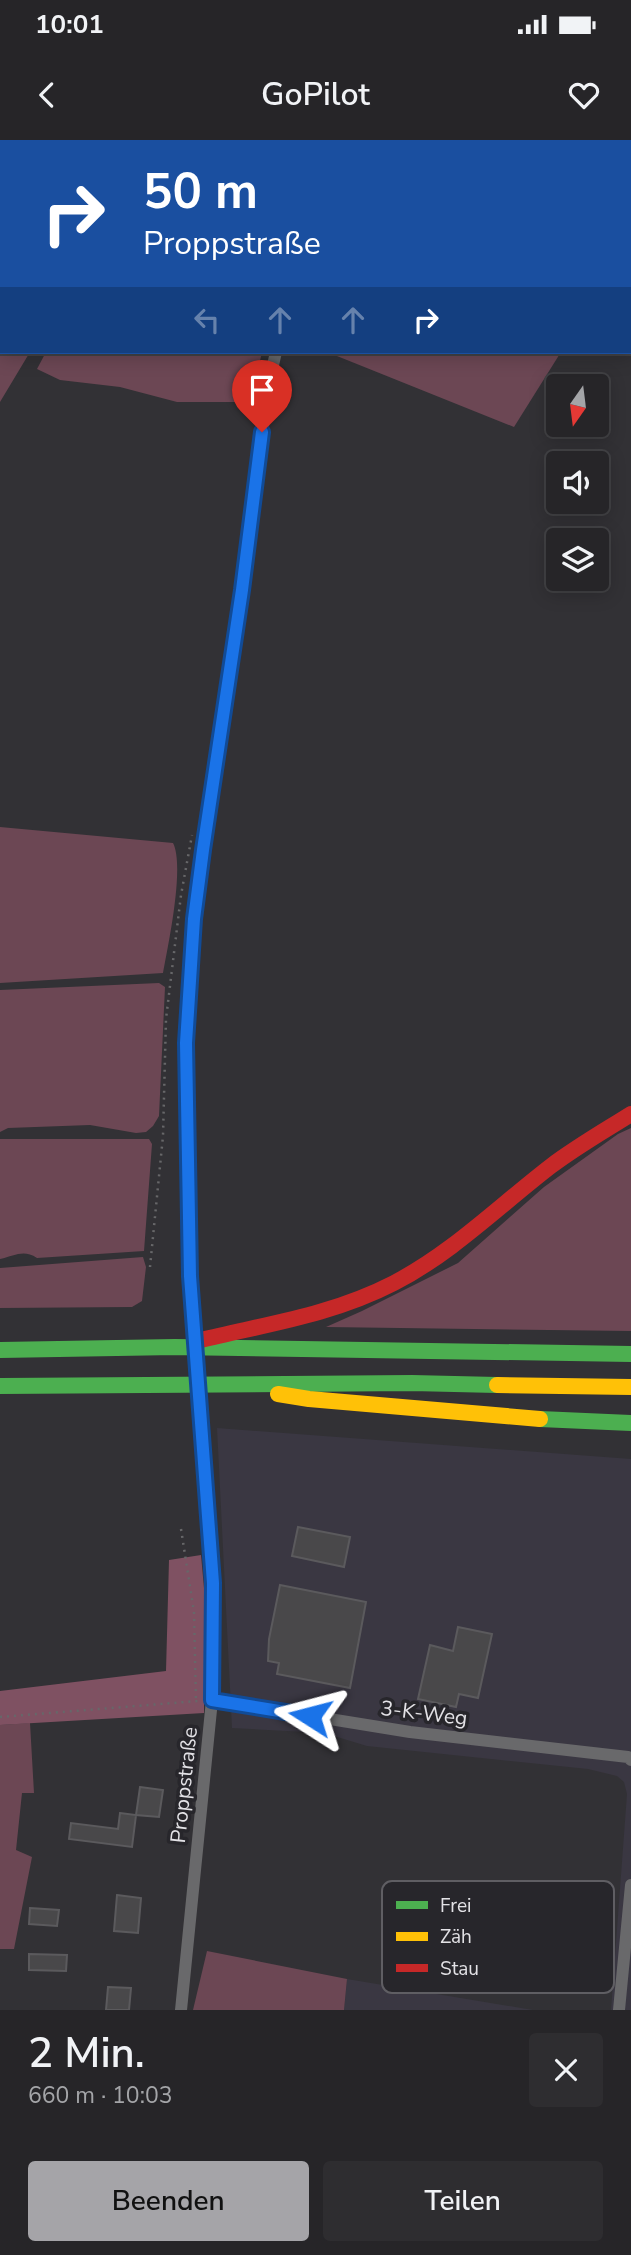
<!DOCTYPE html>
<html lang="de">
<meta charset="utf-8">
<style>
body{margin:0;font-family:"Nunito Sans",sans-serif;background:#2e2d30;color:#f1f3f6;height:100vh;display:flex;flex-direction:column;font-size:26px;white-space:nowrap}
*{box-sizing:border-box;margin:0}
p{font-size:23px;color:#a4a5a8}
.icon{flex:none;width:38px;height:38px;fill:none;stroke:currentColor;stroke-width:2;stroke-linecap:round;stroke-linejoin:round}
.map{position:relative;height:1870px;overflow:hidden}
.drawer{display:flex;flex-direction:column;background:#262528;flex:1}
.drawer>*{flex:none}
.guide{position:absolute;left:0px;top:0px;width:632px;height:214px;box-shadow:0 4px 18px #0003,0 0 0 2px #424245;background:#1a4fa0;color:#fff;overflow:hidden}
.needle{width:46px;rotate:194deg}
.fabs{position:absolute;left:546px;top:234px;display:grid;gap:14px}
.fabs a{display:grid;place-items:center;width:63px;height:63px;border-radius:7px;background:#262528;box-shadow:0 4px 18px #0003,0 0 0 2px #424245;font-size:35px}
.pin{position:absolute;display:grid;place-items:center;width:60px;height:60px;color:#fff;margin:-72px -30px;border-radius:50% 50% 50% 0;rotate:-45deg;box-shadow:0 0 7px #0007}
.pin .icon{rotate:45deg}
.me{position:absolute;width:77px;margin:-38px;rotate:279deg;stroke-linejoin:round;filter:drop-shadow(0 0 5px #0008)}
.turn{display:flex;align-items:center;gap:24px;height:147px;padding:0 28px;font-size:32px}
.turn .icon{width:91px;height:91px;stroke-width:2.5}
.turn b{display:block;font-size:49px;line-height:60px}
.lanes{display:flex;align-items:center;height:66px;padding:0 28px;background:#0003;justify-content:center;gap:35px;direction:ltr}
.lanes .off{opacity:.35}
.round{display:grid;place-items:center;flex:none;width:74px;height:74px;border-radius:7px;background:#2e2d30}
.headline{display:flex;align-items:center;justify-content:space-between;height:119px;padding:0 28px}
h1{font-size:42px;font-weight:600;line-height:52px}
.primary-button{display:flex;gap:14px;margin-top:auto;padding:14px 28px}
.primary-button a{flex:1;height:80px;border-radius:7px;background:#a5a4a8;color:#111;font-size:28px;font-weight:600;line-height:80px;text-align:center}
.primary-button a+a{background:#2e2d30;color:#f1f3f6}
.status{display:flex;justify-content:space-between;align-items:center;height:49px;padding:0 35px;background:#262528;direction:ltr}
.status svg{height:19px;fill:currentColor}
header{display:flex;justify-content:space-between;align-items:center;height:91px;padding:0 28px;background:#262528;font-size:32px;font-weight:600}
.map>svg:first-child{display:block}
.built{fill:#3a3742}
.green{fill:#6c4754}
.forest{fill:#7f5162}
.building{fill:#49484a;stroke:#5b5a5d;stroke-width:2}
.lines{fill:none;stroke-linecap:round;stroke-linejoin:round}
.path{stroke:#676769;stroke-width:2.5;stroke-dasharray:2 5;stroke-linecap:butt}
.street{stroke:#69696b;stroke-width:12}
.fast{stroke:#4caf50;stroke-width:16}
.slow{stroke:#ffc107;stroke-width:16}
.jam{stroke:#c62828;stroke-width:16}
.street-bridge{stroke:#69696b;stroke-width:12}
.route-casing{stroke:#114b97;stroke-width:18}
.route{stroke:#1a73e8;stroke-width:12}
.labels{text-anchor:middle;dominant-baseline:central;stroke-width:7;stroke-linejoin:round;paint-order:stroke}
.street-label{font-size:21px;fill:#e3e2e6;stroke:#27262b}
.key{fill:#27262b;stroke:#5f5e63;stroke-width:2}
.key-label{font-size:19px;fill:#e3e2e6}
</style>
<div class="status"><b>10:01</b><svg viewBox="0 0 49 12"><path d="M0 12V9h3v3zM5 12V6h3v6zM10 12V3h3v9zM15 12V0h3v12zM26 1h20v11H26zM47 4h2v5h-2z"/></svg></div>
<header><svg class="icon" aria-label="back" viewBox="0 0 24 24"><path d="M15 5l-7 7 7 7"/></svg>GoPilot<svg class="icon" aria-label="heart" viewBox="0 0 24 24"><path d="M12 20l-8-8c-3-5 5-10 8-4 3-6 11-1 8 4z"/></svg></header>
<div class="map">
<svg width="631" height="1870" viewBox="0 0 631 1870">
<rect width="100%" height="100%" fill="#323135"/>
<path class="built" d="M 217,1288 L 631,1319 L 631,1870 L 611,1870 L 627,1654 L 624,1642 L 617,1636 L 588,1629 L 367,1606 L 324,1593 L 232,1588 Z
M 347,1839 L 533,1870 L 344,1870 Z"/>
<path class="green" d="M 0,0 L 127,0 L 2,2 L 2,212 L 30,212 L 0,262 Z
M 46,212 L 262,212 L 254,248 L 246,262 L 177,262 L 120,247 L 60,240 L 37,229 Z
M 327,212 L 561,212 L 514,287 Z
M 0,687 L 173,703 C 185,726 168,806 163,833 L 0,843 Z
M 159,843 L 165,847 L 159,976 L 153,986 L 146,992 L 136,993 L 90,985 L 8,988 L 0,992 L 0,850 Z
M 631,988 L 631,1191 L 326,1187 L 362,1171 L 458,1123 L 544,1047 L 618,994 Z
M 0,999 L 149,999 L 152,1004 L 144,1111 L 37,1118 C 23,1109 15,1116 0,1119 Z
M 143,1117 L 146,1127 L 142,1161 L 132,1167 L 0,1168 L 0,1128 Z
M 30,1583 L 34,1653 L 22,1653 L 16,1710 L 32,1717 L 14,1809 L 0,1809 L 0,1585 Z
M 207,1811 L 347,1839 L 344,1870 L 193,1870 Z"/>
<path class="forest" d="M 201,1415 L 204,1448 L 204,1573 L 0,1585 L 0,1551 L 166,1531 L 169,1420 Z"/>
<path class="building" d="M 298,1387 L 350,1397 L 344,1427 L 292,1416 Z
M 280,1445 L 366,1462 L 350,1548 L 277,1534 L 279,1523 L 268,1521 L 269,1499 Z
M 458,1487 L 492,1494 L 478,1558 L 459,1554 L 456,1567 L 418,1559 L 430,1505 L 453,1511 Z
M 140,1647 L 163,1650 L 159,1677 L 136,1675 Z
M 120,1673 L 136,1675 L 132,1707 L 69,1699 L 71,1683 L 118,1689 Z
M 117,1755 L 141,1758 L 138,1793 L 114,1791 Z
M 30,1768 L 59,1770 L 57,1786 L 29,1784 Z
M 29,1814 L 67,1815 L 66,1831 L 29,1830 Z
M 108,1847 L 131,1848 L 129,1870 L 106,1870 Z"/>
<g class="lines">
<path class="path" d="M 630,116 L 631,115
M 150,1127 L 163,996 L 166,879 L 181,755 L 192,695
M 181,1389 L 194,1472 L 196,1562
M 0,1577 L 198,1561"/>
<path class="street" d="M 320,2 L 320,0
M 190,1136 L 186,903 L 194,779 L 242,450 L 268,247 L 276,212
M 212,1560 L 410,1592 L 628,1617 L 631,1620
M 181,1870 L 212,1560 L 213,1443 L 201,1297
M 619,1870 L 631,1745"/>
<path class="fast" d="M 0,1210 L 175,1207 L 631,1214
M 0,1246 L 412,1243 L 497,1245
M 540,1279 L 631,1283"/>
<path class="slow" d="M 497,1245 L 631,1247
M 278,1254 L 309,1259 L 540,1279"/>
<path class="jam" d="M 201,1200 C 267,1184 332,1175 394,1143 C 452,1113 499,1066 551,1026 C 576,1007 604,991 631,974"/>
<path class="street-bridge" d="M 190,1136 L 201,1297"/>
</g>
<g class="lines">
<defs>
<path id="route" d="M 262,292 L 242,450 L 203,710 L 194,779 L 186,903 L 190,1136 L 213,1443 L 212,1560 L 310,1576"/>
</defs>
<use href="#route" class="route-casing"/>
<use href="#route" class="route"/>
</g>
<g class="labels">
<g class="street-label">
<text transform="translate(424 1573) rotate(7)">3-K-Weg</text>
<text transform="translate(184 1645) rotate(-84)">Proppstraße</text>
</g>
</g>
<rect x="382" y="1741" width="232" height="112" rx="10" class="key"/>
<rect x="396" y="1761" width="32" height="8" fill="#4caf50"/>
<rect x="396" y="1792" width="32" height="9" fill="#ffc107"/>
<rect x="396" y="1824" width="32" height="8" fill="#c62828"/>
<g class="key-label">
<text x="440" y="1772">Frei</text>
<text x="440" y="1803">Zäh</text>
<text x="440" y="1835">Stau</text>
</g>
</svg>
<div class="fabs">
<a><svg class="needle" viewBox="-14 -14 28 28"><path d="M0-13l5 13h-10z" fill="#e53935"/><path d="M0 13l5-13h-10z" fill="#a4a5a8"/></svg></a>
<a><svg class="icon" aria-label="sound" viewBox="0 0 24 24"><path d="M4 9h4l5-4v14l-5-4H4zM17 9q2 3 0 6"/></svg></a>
<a><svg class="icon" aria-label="layers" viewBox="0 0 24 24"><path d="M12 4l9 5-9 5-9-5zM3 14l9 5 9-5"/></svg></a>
</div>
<div class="pin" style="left:262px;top:292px;background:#d93025"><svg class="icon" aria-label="arrive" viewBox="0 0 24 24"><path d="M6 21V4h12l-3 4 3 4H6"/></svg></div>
<svg class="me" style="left:310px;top:1576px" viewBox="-20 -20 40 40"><path d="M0-17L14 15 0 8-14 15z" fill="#1a73e8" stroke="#fff" stroke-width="4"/></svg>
<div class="guide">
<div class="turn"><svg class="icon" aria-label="right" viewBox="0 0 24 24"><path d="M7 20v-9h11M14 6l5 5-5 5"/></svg><div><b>50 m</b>Proppstraße</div></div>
<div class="lanes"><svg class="icon off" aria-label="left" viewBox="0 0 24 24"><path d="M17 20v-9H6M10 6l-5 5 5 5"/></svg><svg class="icon off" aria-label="ahead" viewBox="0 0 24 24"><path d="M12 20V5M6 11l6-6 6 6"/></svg><svg class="icon off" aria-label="ahead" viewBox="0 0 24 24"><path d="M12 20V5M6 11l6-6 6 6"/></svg><svg class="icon" aria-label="right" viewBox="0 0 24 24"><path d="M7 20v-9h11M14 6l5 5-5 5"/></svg></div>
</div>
</div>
<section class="drawer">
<div class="headline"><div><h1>2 Min.</h1><p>660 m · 10:03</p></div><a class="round"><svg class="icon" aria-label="close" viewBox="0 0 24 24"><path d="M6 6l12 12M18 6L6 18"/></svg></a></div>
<div class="primary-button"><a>Beenden</a><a>Teilen</a></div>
</section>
